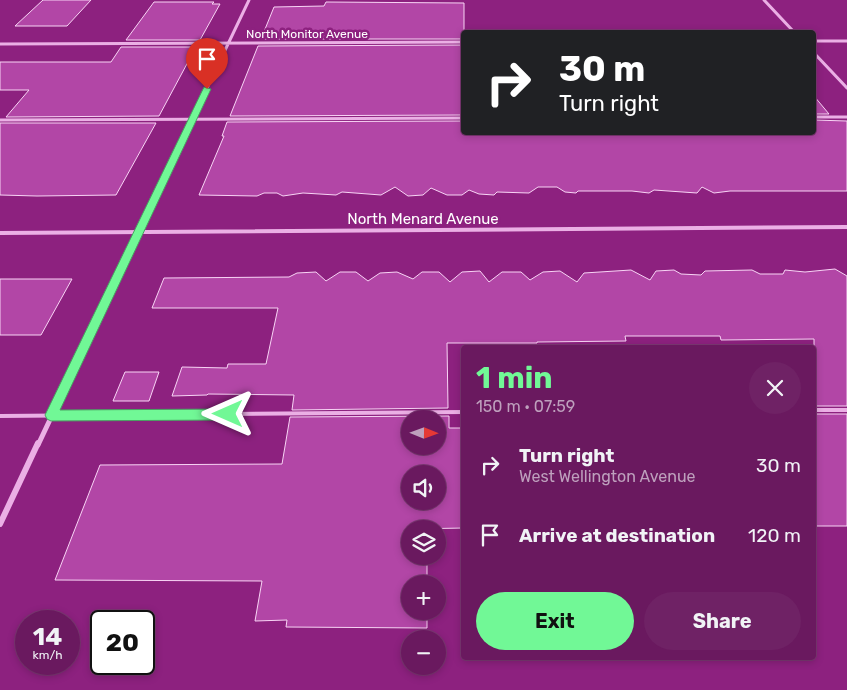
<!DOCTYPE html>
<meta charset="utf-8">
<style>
body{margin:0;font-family:Rubik,sans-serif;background:#6f2265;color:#f1f3f6;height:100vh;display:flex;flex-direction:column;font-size:19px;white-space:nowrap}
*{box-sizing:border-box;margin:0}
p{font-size:16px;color:#bea0bd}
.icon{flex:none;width:28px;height:28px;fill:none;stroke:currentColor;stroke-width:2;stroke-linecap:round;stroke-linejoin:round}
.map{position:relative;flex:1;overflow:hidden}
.sheet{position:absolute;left:461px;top:345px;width:355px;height:315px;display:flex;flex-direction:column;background:#6a195f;border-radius:5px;box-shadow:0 2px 8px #0003,0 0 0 1px #7d3874}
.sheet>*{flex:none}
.guide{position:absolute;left:461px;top:30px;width:355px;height:105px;border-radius:5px;box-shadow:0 2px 8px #0003,0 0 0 1px #7d3874;background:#202124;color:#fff;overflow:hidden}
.needle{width:32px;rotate:91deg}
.fabs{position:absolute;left:401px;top:410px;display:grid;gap:10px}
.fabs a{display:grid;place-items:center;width:45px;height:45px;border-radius:50%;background:#6a195f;box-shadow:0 2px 8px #0003,0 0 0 1px #7d3874;font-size:25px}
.speed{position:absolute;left:15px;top:610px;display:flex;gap:10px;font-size:25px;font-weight:700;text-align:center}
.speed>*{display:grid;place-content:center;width:65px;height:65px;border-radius:50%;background:#6a195f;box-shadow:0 2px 8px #0003,0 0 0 1px #7d3874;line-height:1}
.speed small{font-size:12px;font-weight:400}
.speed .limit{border:2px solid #111;border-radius:8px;background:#fff;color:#111}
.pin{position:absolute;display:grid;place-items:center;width:42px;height:42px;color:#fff;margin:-51px -21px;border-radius:50% 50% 50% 0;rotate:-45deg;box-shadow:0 0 5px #0007}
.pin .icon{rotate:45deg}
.me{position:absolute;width:55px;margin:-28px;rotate:270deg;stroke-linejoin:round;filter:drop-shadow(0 0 4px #0008)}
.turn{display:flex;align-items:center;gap:18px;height:105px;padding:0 15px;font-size:22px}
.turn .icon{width:65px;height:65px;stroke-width:2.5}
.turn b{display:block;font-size:35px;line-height:42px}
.round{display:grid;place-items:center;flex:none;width:52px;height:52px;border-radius:26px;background:#6f2265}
.summary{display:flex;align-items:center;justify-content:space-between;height:85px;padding:0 15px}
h1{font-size:30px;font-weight:700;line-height:38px;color:#71f896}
.cta{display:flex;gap:10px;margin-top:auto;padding:10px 15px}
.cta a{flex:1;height:58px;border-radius:30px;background:#71f896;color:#111;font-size:20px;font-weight:700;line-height:58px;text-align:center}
.cta a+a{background:#6f2265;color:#f1f3f6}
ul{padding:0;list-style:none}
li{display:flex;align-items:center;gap:15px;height:70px;padding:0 15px}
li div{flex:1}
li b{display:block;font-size:19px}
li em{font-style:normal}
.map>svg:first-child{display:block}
.building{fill:#b246a6;stroke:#f8d4f5;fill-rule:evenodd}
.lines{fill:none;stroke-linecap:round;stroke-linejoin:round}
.service-far1{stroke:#ebafe5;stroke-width:3}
.service{stroke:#ebafe5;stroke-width:4}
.minor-far3{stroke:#ebafe5;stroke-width:3}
.minor-far2{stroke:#ebafe5;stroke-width:4}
.minor-far1{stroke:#ebafe5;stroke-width:5}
.minor{stroke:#ebafe5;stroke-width:6}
.route{fill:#71f896;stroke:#49a162}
.labels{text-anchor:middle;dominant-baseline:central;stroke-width:5;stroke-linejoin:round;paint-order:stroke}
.far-street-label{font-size:12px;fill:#fff;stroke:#8d217f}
.street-label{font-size:15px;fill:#fff;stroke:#8d217f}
</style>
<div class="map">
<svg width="847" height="690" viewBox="0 0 847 690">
<rect width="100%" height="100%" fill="#8d217f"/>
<path class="building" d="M 43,0 L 91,0 L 67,26 L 15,26 Z
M 154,2 L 214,2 L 212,4 L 220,4 L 200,40 L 126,40 Z
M 326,2 L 464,3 L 464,39 L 261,39 L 274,7 L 324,6 Z
M 464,45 L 464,115 L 230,116 L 258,46 Z
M 121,47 L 196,47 L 159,116 L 6,117 L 29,90 L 0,90 L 0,62 L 111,62 Z
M 814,96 L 829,114 L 814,114 Z
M 814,120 L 847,121 L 847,191 L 730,191 L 714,193 L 702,187 L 697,193 L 654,190 L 649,193 L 632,191 L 578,191 L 576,193 L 565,192 L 557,187 L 538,187 L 529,193 L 497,192 L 494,195 L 479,194 L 469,190 L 462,195 L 447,195 L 431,188 L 423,195 L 408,196 L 395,187 L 381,195 L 342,192 L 336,195 L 303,193 L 283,196 L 277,193 L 264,193 L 257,196 L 199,195 L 224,136 L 222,136 L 227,122 L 464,121 L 464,132 L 814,132 Z
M 0,123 L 156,123 L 116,195 L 37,196 L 0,195 Z
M 835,269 L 847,276 L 847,406 L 814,406 L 814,339 L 721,340 L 720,336 L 625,336 L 626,341 L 537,342 L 537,343 L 447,343 L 448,408 L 292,410 L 294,395 L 208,394 L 207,395 L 172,396 L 182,367 L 227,368 L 228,364 L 266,364 L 278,308 L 152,308 L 164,278 L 289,277 L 297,273 L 316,272 L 326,281 L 340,272 L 356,272 L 368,281 L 380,273 L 397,272 L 413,279 L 422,272 L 439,272 L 450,282 L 462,272 L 480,271 L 489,282 L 502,272 L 521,272 L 530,280 L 543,272 L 560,271 L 577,282 L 584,273 L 631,270 L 650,280 L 656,271 L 674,270 L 681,274 L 701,275 L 705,271 L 752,270 L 760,274 L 783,274 L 785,270 L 805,272 Z
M 0,279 L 72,279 L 41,335 L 0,335 Z
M 125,372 L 159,372 L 149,401 L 113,401 Z
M 814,414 L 847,414 L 847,526 L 814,526 Z
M 449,416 L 449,428 L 464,428 L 464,528 L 410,529 L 410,556 L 427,556 L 427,584 L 410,584 L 410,611 L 427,611 L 427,628 L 286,627 L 287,620 L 255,621 L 262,581 L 55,580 L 100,465 L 282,464 L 290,417 ZM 410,419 L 438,419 L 438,446 L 410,446 ZM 410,474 L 438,474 L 438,501 L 410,501 Z"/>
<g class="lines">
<path class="service-far1" d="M 814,117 L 847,117
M 0,120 L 464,118"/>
<path class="service" d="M 814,410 L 847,410
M 0,416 L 464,412"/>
<path class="minor-far3" d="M 764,0 L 794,32
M 814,41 L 847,41
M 0,44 L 464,42
M 814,53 L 847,88
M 196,111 L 249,0"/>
<path class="minor-far2" d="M 0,233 L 847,227
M 127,256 L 197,110"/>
<path class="minor-far1" d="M 38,445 L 128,255"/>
<path class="minor" d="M 0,524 L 38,443"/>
</g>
<path class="route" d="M 204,87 L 211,89 L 60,410 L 228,409 L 233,410 L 234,414 L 233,418 L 228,420 L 51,421 L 47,419 L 45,415 Z"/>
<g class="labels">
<g class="far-street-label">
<text x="307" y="34">North Monitor Avenue</text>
</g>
<g class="street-label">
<text x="423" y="219">North Menard Avenue</text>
</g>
</g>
</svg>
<div class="fabs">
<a><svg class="needle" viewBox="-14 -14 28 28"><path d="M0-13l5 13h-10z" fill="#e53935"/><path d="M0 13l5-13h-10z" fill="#bea0bd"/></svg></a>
<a><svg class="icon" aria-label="sound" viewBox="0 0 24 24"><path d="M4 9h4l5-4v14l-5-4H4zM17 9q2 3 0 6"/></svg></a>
<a><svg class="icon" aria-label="layers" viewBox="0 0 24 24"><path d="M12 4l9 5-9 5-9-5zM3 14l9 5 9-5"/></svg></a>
<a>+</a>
<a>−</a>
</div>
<div class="speed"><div>14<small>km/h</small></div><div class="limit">20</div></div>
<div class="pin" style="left:207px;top:89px;background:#d93025"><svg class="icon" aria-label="arrive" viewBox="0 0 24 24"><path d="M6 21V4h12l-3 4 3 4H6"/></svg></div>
<svg class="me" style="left:228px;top:414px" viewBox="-20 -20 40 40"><path d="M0-17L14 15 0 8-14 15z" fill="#71f896" stroke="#fff" stroke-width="4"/></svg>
<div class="guide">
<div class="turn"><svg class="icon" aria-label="right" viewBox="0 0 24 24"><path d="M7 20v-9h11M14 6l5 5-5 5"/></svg><div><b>30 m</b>Turn right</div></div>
</div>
<section class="sheet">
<div class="summary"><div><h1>1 min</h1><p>150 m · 07:59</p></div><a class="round"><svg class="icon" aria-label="close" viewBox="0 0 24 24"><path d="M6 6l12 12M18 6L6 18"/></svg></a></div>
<ul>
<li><svg class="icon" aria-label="right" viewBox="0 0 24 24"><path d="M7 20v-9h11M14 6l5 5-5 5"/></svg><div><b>Turn right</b><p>West Wellington Avenue</p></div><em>30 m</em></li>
<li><svg class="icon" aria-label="arrive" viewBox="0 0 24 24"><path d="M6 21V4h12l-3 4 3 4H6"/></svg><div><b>Arrive at destination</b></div><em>120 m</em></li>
</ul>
<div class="cta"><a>Exit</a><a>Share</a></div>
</section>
</div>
